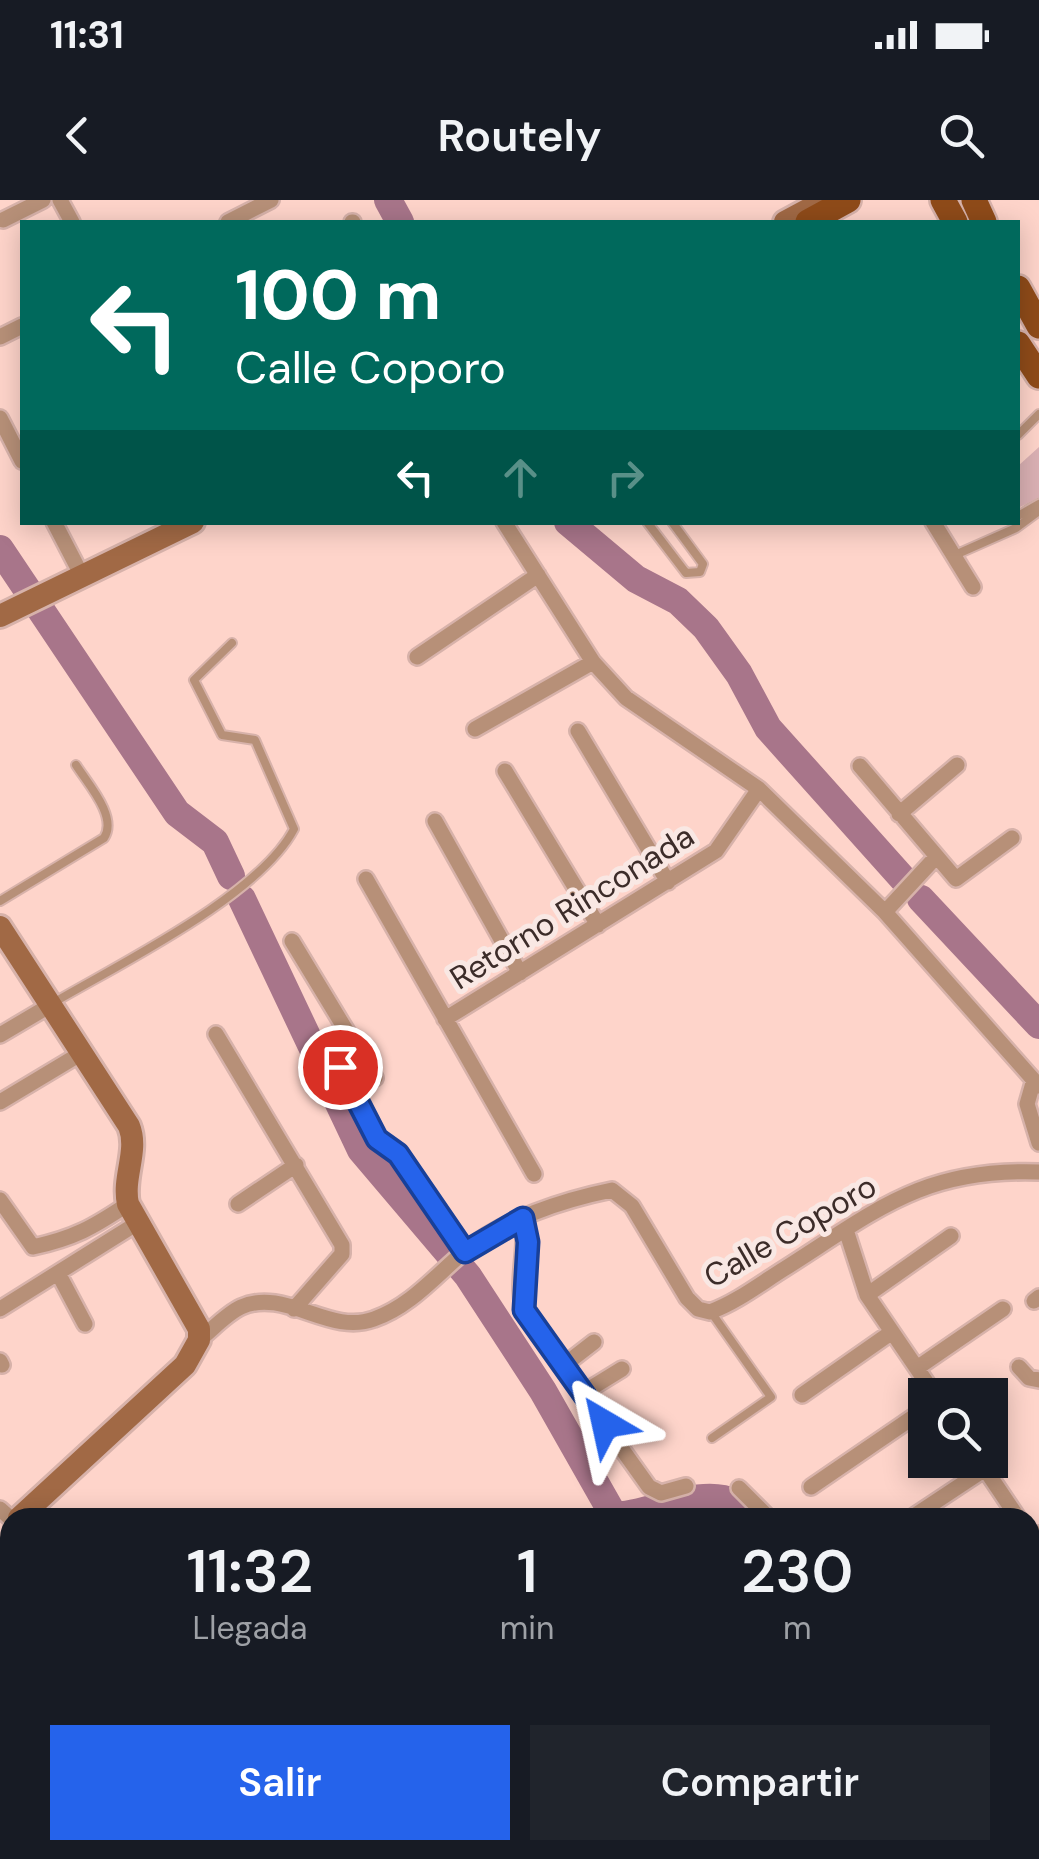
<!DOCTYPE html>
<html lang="es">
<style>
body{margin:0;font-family:"DM Sans",sans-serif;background:#20242c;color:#f1f3f6;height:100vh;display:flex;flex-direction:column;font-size:38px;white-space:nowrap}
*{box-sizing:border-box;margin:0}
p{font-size:32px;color:#9ea1a6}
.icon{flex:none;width:55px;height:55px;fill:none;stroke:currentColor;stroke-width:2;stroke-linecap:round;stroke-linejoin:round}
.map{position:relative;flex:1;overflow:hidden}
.details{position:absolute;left:0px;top:1308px;width:1040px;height:352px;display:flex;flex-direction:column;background:#171b24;border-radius:30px 30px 0 0;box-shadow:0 5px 25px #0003}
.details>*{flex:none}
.banner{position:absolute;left:20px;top:20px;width:1000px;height:305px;border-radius:0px;box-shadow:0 5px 25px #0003;background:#00695c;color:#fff;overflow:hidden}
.tools{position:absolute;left:908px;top:1178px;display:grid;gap:20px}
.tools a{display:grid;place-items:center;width:100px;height:100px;border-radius:0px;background:#171b24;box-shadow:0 5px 25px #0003;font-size:50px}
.pin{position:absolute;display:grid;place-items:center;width:85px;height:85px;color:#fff;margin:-42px;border:5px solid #fff;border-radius:50%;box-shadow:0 2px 10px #0007}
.me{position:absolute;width:110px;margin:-55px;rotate:324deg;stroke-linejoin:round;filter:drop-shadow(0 0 8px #0008)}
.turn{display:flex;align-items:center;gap:35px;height:210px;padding:0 50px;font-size:45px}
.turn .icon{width:130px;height:130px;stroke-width:2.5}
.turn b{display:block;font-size:70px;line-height:85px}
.lanes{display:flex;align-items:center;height:95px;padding:0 50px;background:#0003;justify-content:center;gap:50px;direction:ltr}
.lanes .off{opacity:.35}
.eta{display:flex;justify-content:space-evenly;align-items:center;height:170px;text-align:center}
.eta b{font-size:60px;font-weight:600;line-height:70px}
.action{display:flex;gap:20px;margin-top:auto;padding:20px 50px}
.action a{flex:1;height:115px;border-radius:0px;background:#2563eb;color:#fff;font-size:40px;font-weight:600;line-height:115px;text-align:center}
.action a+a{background:#20242c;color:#f1f3f6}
.status{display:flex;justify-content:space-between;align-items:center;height:70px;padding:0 50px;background:#171b24;direction:ltr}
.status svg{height:28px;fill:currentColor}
header{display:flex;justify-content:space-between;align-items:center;height:130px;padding:0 50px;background:#171b24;font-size:45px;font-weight:600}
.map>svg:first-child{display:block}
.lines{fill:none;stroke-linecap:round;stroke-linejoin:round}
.river{stroke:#a8758a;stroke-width:28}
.building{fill:#dbb1b4;filter:url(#shadow)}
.service-casing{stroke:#d7b2aa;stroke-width:12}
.minor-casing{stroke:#d7b2aa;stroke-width:20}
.secondary-casing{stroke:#d7b2aa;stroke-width:28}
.primary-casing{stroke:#d7b2aa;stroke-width:30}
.service{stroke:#b79078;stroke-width:8}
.minor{stroke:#b79078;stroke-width:15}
.secondary{stroke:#a16945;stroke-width:22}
.primary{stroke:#8f4b19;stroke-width:25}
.route-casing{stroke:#184099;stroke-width:25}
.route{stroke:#2563eb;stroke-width:18}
.labels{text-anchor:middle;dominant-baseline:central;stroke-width:10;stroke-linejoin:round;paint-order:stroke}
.street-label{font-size:32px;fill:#3c2c29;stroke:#f9e8e4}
</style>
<div class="status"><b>11:31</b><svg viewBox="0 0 49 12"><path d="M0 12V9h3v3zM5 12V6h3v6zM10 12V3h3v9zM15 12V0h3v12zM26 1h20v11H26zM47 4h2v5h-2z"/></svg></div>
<header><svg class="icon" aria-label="back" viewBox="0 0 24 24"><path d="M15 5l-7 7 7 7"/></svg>Routely<svg class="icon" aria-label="search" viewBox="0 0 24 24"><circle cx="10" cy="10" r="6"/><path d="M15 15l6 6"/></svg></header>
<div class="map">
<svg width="1039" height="1659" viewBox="0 0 1039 1659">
<defs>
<filter id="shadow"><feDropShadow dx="5" dy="9" stdDeviation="2.5" flood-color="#0004"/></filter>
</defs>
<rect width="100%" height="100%" fill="#fed4ca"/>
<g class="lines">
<path class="river" d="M 388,0 L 400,22
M 568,322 L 636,379 L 678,401 L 706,428 L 739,474 L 768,528 L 904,680
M 0,349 L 177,613 L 215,642 L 231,676
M 242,699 L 361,950 L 468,1076 L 543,1191 L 614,1316 C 657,1315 719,1274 754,1318
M 921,699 L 1039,825
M 1024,1653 L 1029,1659"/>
</g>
<path class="building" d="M 1039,247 L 1039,297 L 1018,308 L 1018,266 Z"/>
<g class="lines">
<defs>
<path id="service" d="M 1018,235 L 1039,214
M 1018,316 L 1039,304
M 647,322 L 686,373 L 700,372 L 703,364 L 672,322
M 955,355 L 1016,328 L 1039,311
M 0,701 L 104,638 C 118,617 88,584 76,565
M 53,803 C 119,764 259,696 294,629 L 255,540 L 222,535 L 194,480 L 232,443
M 711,1112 L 771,1197 L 712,1238
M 438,1659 L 451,1650"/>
<path id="minor" d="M 60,0 L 72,22
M 3,20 L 43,0
M 228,22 L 271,0
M 352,22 L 353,22
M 0,137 L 22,126
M 0,218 L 22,261
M 54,322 L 82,376
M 504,322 L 593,462 L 626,498 L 759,589 L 885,712 L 1039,886
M 933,322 L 973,387
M 417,457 L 538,375
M 475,529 L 593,462
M 578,531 L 668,682
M 860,566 L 956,679 L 1012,638
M 505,571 L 598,725
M 899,614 L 957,565
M 435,621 L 520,773
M 366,679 L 534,974
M 885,712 L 935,658
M 292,741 L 375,878
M 445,819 L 716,651 L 759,589
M 216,834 L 342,1045 L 342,1054 L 294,1109
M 0,835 L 49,806
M 359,852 L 344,861 L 342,876 L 377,939 L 399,954 L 465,1051
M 1033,883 L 1027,904 L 1039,943
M 0,902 L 80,854
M 0,1000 L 33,1047 C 74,1038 92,1028 128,1004
M 238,1004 L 296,965
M 523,1018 C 529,1049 513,1089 527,1116 L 649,1287 L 661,1293 L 686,1286
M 846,1030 L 867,1095 L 935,1195
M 58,1073 L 85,1124
M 867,1095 L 951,1036
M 1034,1101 L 1039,1097
M 0,1109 L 139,1022
M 199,1140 C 212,1130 226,1114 241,1107 C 285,1087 329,1136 374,1119 C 411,1106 436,1075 465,1051 C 505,1019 563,1000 612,990 L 632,1006 L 687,1098 L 698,1109 L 710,1112 C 737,1102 760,1084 784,1069 C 877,1010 923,968 1039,972
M 0,1161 L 2,1165
M 563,1166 L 594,1142
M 1019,1167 L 1029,1178 L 1039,1180
M 917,1168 L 1003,1109
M 583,1193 L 622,1169
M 802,1195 L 892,1132
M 979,1260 L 1018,1318
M 811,1287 L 925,1209
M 739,1288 L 769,1318
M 0,1309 L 10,1318
M 911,1318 L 985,1269
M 1030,1340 L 1039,1334
M 0,1382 L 10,1377
M 1030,1456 L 1039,1450
M 1030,1567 L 1039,1566
M 1030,1637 L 1039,1634
M 26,1650 L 31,1659
M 494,1650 L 499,1659
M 612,1650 L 617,1659
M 737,1650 L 743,1659
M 805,1650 L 811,1659
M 975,1650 L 980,1659
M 905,1651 L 911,1659
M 324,1659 L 338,1650
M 992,1659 L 1005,1650"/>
<path id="secondary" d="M 785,22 L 822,2
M 0,416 L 193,322
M 0,727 L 129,926 C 139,951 122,977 128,1004 L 199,1129 L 199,1140 L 185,1165 L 19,1318
M 177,1659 L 181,1650"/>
<path id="primary" d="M 943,0 L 955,22
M 974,0 L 984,22
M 808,22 L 848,0
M 1018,88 L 1039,126
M 1018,144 L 1039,176"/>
</defs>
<use href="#service" class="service-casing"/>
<use href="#minor" class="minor-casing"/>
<use href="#secondary" class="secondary-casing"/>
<use href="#primary" class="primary-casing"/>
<use href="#service" class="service"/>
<use href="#minor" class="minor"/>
<use href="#secondary" class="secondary"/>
<use href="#primary" class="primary"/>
</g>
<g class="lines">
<defs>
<path id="route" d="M 340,867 L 377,939 L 398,954 L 465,1052 L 523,1018 L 528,1042 L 524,1110 L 605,1224"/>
</defs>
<use href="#route" class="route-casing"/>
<use href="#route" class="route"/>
</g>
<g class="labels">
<g class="street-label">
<text transform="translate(572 707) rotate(-32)">Retorno Rinconada</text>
<text transform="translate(790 1031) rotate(-30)">Calle Coporo</text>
</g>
</g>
</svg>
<div class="tools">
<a><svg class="icon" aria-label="search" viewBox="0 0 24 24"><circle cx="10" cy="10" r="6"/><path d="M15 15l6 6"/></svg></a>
</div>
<div class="pin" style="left:340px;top:867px;background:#d93025"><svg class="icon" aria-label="arrive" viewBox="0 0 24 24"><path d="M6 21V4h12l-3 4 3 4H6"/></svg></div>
<svg class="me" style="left:605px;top:1224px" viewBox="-20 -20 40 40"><path d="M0-17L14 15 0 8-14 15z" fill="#2563eb" stroke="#fff" stroke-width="4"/></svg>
<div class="banner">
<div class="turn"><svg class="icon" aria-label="left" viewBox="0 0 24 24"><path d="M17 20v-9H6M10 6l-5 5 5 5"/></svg><div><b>100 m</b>Calle Coporo</div></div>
<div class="lanes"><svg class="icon" aria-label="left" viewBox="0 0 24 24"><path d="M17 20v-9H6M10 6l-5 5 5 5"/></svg><svg class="icon off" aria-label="ahead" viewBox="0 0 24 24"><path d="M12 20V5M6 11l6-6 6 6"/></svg><svg class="icon off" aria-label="right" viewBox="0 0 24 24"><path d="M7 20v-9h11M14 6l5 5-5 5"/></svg></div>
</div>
<section class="details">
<div class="eta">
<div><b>11:32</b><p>Llegada</p></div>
<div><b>1</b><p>min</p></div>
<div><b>230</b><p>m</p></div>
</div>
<div class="action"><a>Salir</a><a>Compartir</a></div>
</section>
</div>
